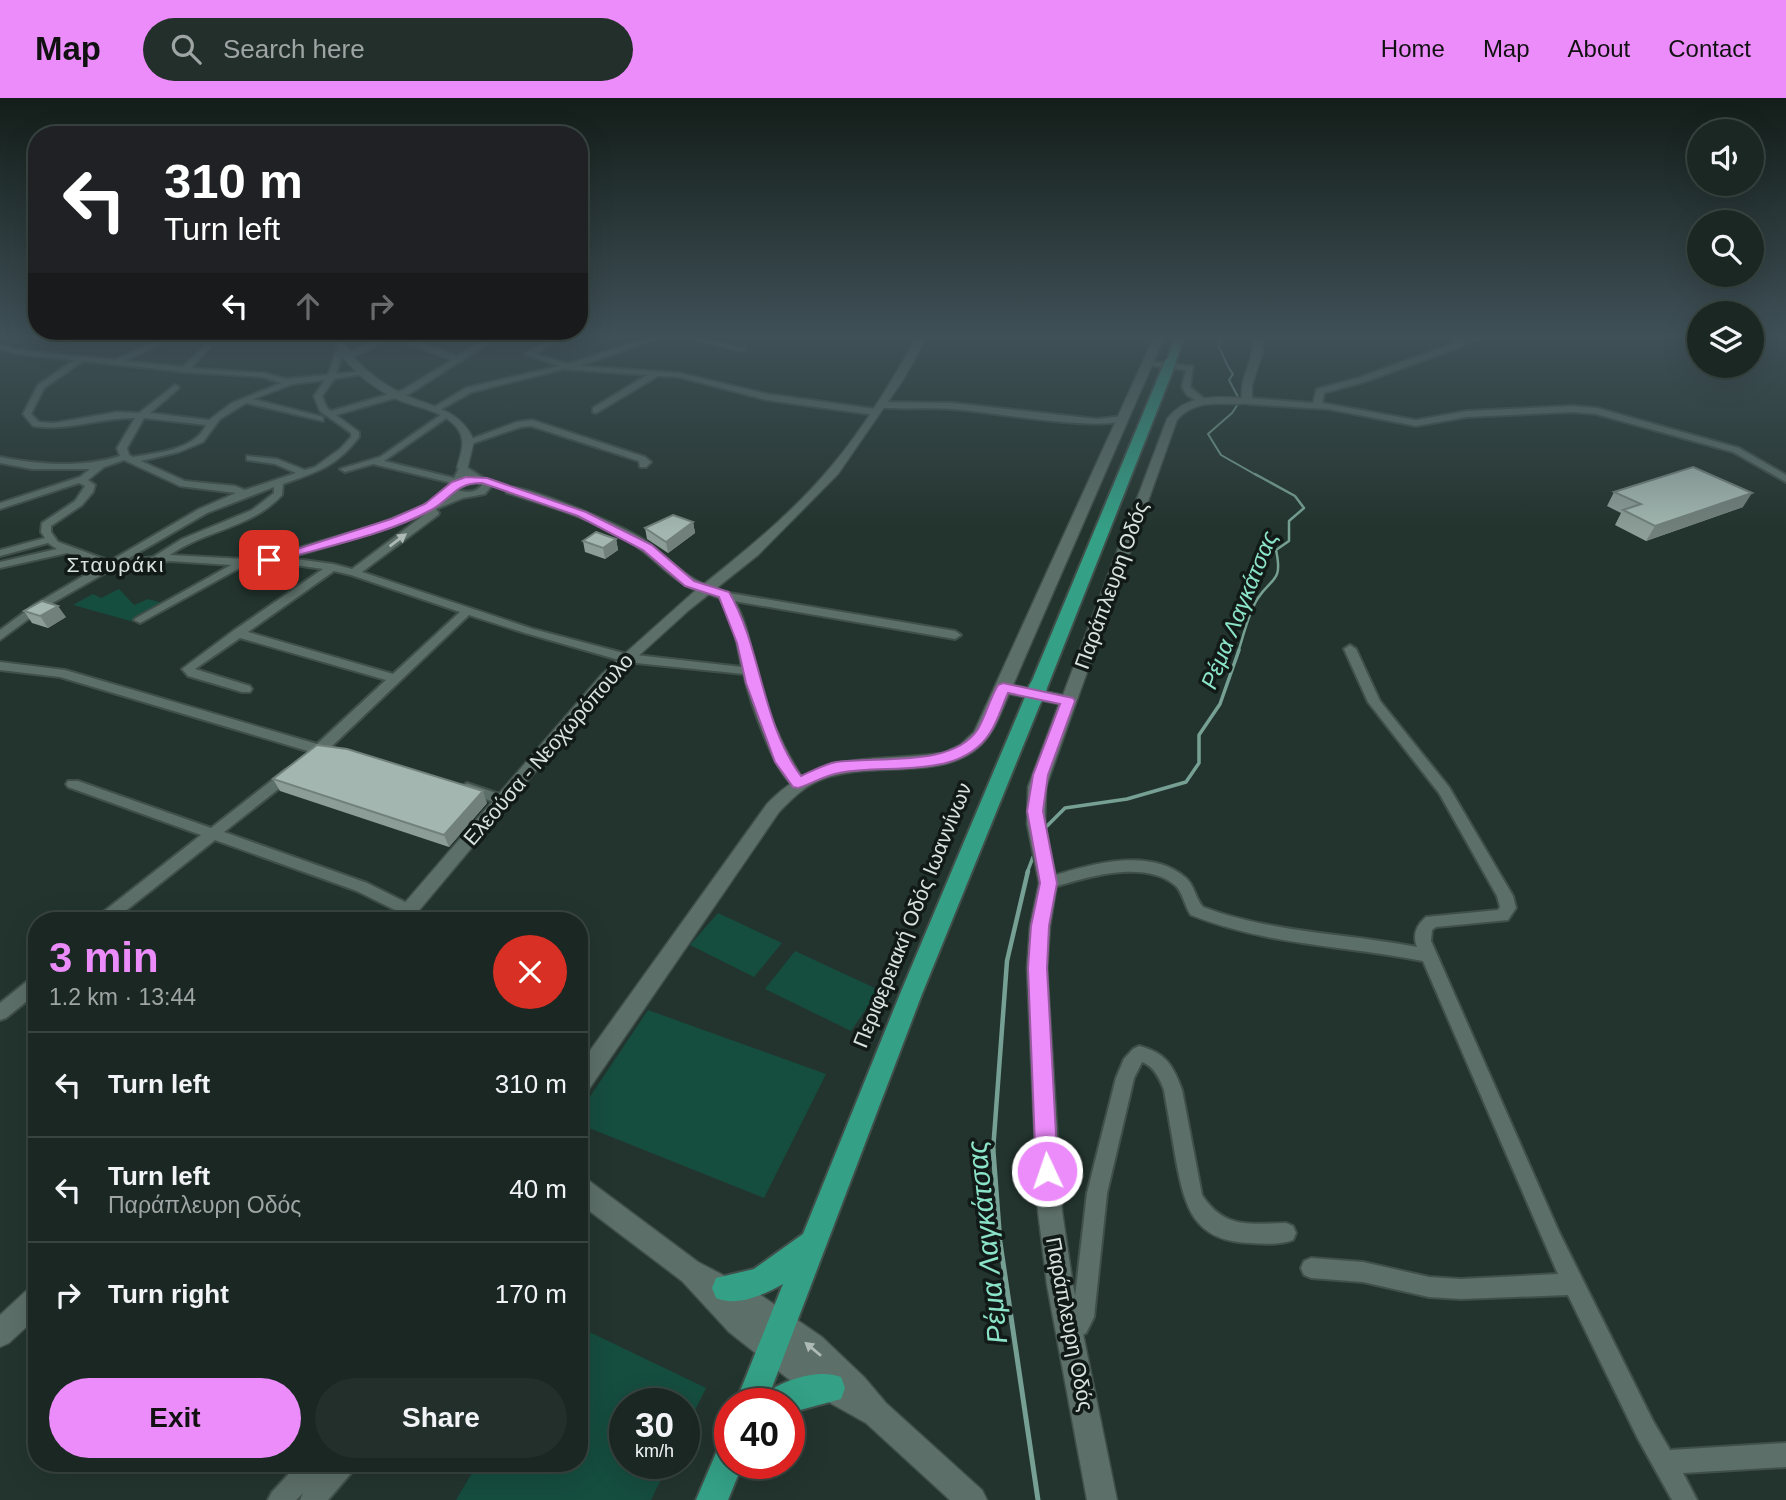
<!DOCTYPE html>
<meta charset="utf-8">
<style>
body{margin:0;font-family:Helvetica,sans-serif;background:#232f2a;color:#f1f3f6;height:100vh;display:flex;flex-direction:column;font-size:26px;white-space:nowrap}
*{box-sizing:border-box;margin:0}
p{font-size:23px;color:#9fa5a5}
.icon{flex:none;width:38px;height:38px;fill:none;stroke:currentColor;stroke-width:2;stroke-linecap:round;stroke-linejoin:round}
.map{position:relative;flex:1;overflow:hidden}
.side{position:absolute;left:28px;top:814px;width:560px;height:560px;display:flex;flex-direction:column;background:#1a2722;border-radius:28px;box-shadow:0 7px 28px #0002,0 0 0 2px #384440}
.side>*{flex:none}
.top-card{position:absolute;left:28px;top:28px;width:560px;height:214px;border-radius:28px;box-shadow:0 7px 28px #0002,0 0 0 2px #384440;background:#202124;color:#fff;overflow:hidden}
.buttons{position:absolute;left:1687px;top:21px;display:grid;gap:14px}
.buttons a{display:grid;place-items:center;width:77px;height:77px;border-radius:50%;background:#1a2722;box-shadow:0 7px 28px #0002,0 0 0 2px #384440;font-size:35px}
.speed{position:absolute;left:609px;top:1290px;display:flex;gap:14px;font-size:35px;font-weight:700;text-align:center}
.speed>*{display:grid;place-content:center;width:91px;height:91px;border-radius:50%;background:#1a2722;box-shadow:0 7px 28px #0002,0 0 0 2px #384440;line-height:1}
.speed small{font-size:18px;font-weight:400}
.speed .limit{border:10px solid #d22;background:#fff;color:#111}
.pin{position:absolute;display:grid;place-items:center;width:60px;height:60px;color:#fff;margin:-30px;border-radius:14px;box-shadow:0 4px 10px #0006}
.me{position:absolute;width:77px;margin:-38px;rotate:357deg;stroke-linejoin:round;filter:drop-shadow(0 0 5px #0008)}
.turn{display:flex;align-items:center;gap:24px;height:147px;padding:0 21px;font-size:32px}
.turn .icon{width:91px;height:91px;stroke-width:2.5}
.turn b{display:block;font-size:49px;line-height:60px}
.lanes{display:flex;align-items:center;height:66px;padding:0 21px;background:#0003;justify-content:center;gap:35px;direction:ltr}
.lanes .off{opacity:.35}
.round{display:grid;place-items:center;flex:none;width:74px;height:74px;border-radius:37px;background:#232f2a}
.headline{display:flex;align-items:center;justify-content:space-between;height:119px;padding:0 21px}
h1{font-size:42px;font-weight:700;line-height:52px;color:#ec8cfa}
.button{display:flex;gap:14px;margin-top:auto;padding:14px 21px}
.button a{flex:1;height:80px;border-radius:42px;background:#ec8cfa;color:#111;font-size:28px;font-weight:700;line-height:80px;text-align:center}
.button a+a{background:#232f2a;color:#f1f3f6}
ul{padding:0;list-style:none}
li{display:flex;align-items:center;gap:21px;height:105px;padding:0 21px;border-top:2px solid #384440}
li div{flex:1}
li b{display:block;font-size:26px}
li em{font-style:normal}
header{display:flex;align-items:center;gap:42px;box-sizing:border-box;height:98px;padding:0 35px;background:#ec8cfa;color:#111}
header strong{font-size:33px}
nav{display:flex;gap:38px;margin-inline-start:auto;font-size:24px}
.search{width:490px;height:63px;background:#232f2a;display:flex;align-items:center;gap:18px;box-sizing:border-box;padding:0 24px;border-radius:38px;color:#9fa5a5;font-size:26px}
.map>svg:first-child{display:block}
.green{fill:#154d3f}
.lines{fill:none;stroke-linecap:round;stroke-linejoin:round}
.stream-far4{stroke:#76a093;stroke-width:2}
.stream-far3{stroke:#76a093;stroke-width:2.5}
.stream-far2{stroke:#76a093;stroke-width:3.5}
.stream-far1{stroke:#76a093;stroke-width:4.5}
.stream{stroke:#76a093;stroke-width:5}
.minor-casing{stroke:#404f4a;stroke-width:4}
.tertiary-casing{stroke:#404f4a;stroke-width:3}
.trunk-casing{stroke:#404f4a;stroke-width:4}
.minor{fill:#5c6f68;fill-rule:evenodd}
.tertiary{fill:#5c6f68;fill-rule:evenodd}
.trunk{fill:#34a086;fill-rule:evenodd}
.trunk-bridge-far1-casing{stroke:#404f4a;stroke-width:13;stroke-linecap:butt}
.trunk-bridge-casing{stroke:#404f4a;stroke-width:22;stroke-linecap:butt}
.trunk-bridge-far1{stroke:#34a086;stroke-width:11}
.trunk-bridge{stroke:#34a086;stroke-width:18}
.wall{fill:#8c9d97}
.shaded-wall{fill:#72807b}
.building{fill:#a3b7b0;stroke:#72807b;stroke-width:2}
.oneway{fill:#adbab5}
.route{fill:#ec8cfa;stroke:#995ba2;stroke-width:2}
.labels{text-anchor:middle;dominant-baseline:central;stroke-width:7;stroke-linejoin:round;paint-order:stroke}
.far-quarter-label{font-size:21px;letter-spacing:2px;fill:#d8e3df;stroke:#121a17}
.street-label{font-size:21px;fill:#d8e3df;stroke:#121a17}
.water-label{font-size:23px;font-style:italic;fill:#8be3c8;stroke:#121a17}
.near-water-label{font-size:28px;font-style:italic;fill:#8be3c8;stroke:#121a17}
</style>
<header>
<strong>Map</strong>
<div class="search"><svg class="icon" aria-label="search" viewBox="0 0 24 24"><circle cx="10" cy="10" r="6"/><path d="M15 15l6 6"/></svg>Search here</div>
<nav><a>Home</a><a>Map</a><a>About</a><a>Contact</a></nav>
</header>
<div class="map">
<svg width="1786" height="1402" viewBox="0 0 1786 1402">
<rect width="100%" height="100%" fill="#23342e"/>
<path class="green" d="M 119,491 L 134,507 L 148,501 L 166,506 L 134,524 L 73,507 L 93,496 L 101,500 Z
M 718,815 L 782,845 L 754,879 L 690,847 Z
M 795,853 L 879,892 L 851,933 L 765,891 Z
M 648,912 L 826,976 L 764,1100 L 579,1026 L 579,1015 Z
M 579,1229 L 706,1290 L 684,1334 L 684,1306 L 625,1306 L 625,1365 L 669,1365 L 651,1402 L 456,1402 L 478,1365 L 579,1365 Z"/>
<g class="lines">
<path class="stream-far4" d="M 1221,237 L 1218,248 C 1225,258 1224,265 1233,276 L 1229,282 L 1238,299
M 1238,306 L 1232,315 L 1208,336 L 1221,357 L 1258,378"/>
<path class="stream-far3" d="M 1238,554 C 1244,537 1248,515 1258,500 C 1272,479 1283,484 1276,452 L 1289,443 L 1289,423 L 1304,410 L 1295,398 L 1255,376"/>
<path class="stream-far2" d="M 1046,729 L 1065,710 L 1127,701 L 1186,684 L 1199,665 L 1199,637 L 1220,606 L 1239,552
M 1027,775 L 1033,759"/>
<path class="stream-far1" d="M 993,1053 L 1007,863 L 1028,773"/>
<path class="stream" d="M 993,1051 L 1000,1144 L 1038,1402"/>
<defs>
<path id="minor" d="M 387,237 L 399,237 L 457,258 L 492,237 L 501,237 L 409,296 L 336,317 L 359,334 L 359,339 C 336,369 317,374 283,386 L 282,397 C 252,430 205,432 170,457 L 243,461 L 268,459 L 374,428 L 424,408 L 425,406 L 453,397 L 447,394 L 451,386 L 448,384 L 373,366 L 345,374 L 340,371 L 380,359 L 445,314 L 448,315 L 448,319 L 384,363 L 454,380 L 460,368 L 463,367 L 493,386 L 485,396 L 463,400 L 436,411 L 439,415 L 438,417 L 362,474 L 533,531 L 627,556 L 742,569 L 733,524 L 720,500 L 702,493 L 702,489 L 710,489 L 729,495 L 955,533 L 961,537 L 955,541 L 734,503 C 749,527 750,555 758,581 C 768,619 784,653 805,685 L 798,690 C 776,682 749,599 744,576 L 626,564 L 525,535 L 469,517 L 331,649 L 337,653 L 330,657 L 312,657 L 311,654 L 60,579 L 0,572 L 0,564 L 65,572 L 317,646 L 386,582 L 240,540 L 195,571 L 250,588 L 252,591 L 250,594 L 242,594 L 188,578 L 182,571 L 233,533 L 323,471 L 273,464 L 245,467 L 140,525 L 134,522 L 136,520 L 231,467 L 170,463 L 112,471 L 42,511 L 0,542 L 0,532 L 34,507 L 102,467 L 67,455 L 0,470 L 0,464 L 57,451 L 48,445 L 0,458 L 0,452 L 45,440 L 41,434 L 42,425 L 75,403 L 85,388 L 79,385 L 0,411 L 0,405 L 80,379 L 90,371 L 32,371 L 0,365 L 0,359 C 39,367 82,370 120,358 L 117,350 L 135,320 C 101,319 67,334 33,328 L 23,316 L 38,287 L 74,262 L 18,256 L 0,251 L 0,247 L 18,252 L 115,262 L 157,242 L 161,244 L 160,246 L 125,263 L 183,269 L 206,247 L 210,249 L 191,270 L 264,275 L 286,281 L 328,277 L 336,254 L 347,252 L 347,256 ZM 393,240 L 452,262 L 403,292 L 331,313 L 327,310 L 322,298 L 334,281 L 368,275 L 364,273 L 336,276 L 342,257 L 346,256 L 345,260 L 351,260 ZM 83,263 L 185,274 L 263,279 L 281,285 L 232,305 L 209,322 L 150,315 L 178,291 L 179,289 L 175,287 L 139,315 L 117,314 L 54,325 L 39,324 L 31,316 L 44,290 ZM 325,282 L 314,298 L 320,313 L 351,335 L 351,339 L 340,351 L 315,369 L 305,372 L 277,361 L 247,358 L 247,362 L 275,366 L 296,375 L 245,392 L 235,388 L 185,383 L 141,363 L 179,354 L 203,344 L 220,321 L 246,305 L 323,323 L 323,319 L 253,301 L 293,286 ZM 144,320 L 206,327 C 195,352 156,355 133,359 L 129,357 L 127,350 ZM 124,362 L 180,388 L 236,395 L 199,411 L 110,463 L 58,444 L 51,434 L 51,428 L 82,407 L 93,394 L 95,387 L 88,382 L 104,369 ZM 477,384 L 482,387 C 476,395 467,395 457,392 L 468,385 ZM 274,389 L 274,395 L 252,412 L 182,441 L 153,459 L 124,463 L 207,415 ZM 428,414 L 352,471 L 333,466 L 288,460 L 382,432 ZM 334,473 L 351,477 L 460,514 L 393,576 L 248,534 Z
M 657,237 L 668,237 L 579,268 L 679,275 L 767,296 L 875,311 L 879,314 L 875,317 L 767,302 L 679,279 L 658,278 L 596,315 L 593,314 L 593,310 L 647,277 L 564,271 L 472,294 L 438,313 L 431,311 L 466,290 L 559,268 L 525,256 L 549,241 L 556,243 L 536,256 L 568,266 Z
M 674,237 L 688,237 L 745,251 L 741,253 Z
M 1454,237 L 1462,237 L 1463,241 L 1475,237 L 1486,237 L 1458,250 L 1364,284 L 1324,295 L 1322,305 L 1416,322 L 1467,313 L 1572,308 L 1597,310 L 1739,350 L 1786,377 L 1786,384 L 1733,354 L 1596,316 L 1572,314 L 1467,319 L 1416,328 L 1328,311 L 1248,306 L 1244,303 L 1248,300 L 1313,305 L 1317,291 L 1358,280 L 1452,246 L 1456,244 Z
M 1144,263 L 1193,268 L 1190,289 L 1207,303 L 1200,305 L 1187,297 L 1182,289 L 1186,272 L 1147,267 L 1143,265 Z
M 880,304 L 952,305 L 1097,321 L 1123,318 L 1127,321 C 1104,335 986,313 952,311 C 927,309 902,312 877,309 L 876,307 Z
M 532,322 L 645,359 L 651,364 L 646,369 L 640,369 L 639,363 L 531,328 L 521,329 L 468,347 L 463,344 L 517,324 Z
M 1350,547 L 1356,551 L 1380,603 L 1449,689 L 1513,798 L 1516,810 L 1508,822 L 1436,829 L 1432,832 L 1431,843 L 1559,1134 L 1653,1323 L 1670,1352 L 1786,1345 L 1786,1369 L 1683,1375 L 1697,1402 L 1672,1402 L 1637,1339 L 1568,1197 L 1461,1201 L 1429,1199 L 1363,1184 L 1311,1180 L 1304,1177 L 1301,1170 L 1304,1163 L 1311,1160 L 1363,1164 L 1429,1179 L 1461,1181 L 1558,1176 L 1423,863 C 1342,847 1270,848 1191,817 C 1185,809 1183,795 1176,788 C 1145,760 1083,780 1048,791 L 1043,789 L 1040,785 L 1043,781 C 1085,768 1148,747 1186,780 C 1195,788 1195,800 1203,809 C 1272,835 1345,835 1417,849 C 1412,836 1417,827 1426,819 L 1498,812 L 1500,809 L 1497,798 L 1439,695 L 1368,604 L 1344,551 Z
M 290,670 L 297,675 L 295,678 L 224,734 L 367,785 L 413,808 L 416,812 L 413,816 L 408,818 L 403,816 L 357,793 L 215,742 L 114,822 L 96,822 L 98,818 L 201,737 L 68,689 L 66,686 L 68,683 L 78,683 L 211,730 L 285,672 Z
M 467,685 L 508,699 L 510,702 L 503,707 L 462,693 L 460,690 Z
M 37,878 L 37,895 L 6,920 L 0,922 L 0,905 L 31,880 Z
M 1139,948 C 1166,955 1173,967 1182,992 L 1202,1097 C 1224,1131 1250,1126 1286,1125 L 1293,1128 L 1296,1135 L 1293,1142 C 1280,1147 1264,1146 1250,1145 C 1193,1143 1185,1109 1176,1062 C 1172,1038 1168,1015 1164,992 C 1160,981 1154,968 1142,964 L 1134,980 L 1107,1095 L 1094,1219 L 1086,1235 L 1068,1244 L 1060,1241 L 1057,1233 L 1060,1225 L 1073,1216 L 1087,1095 L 1116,980 L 1124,961 L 1133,951 Z
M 299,1365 L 327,1365 L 324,1371 L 329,1365 L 357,1365 L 353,1373 L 328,1402 L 300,1402 L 303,1395 L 296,1402 L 268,1402 L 272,1394 Z"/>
<path id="tertiary" d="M 330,237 L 340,237 C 352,264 377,283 403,296 C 431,309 461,311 474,343 L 467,372 L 457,370 C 460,357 466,345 459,333 C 448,314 419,310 401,303 C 371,290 343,267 330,237 Z
M 918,237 L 928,237 L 903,282 L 838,376 L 758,457 L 689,512 L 612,582 L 411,822 L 390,822 L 602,576 L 696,492 C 671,483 654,459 631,445 C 593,421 548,408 506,395 L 506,389 C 526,386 623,428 643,441 C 664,455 681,476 704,486 C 748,451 794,413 830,370 C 864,330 892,283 918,237 Z
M 1155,237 L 1165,237 L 1013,587 L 1063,597 L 1167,321 C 1186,297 1214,298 1242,300 C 1239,277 1257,260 1252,237 L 1262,237 L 1263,254 L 1252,287 L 1252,305 C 1225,309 1198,298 1177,322 L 1046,689 L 1045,726 L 1057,785 L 1050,828 L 1047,870 L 1062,1113 L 1073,1187 L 1117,1402 L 1087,1402 L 1047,1187 L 1038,1113 L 1027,870 L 1030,828 L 1039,785 L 1027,726 L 1028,689 L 1059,606 L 1009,596 C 1001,614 995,633 981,647 C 941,686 865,660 816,684 C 801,691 790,703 779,714 L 587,994 L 579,997 L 579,968 L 767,706 C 820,651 875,664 943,655 L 960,647 L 974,634 Z
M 579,1078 L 588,1082 L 698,1164 L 759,1196 L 822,1239 L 864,1279 L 886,1305 L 982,1392 L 987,1402 L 950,1402 L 866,1325 L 791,1283 L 729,1234 L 682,1183 L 579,1105 Z
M 37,1187 L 37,1219 L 9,1245 L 0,1249 L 0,1217 L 28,1191 Z"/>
<path id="trunk" d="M 1175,237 L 1185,237 L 1175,265 L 1172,268 L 1174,270 L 1047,590 L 1039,595 L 1043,599 L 922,896 L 771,1292 C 789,1280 821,1271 841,1279 L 845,1290 L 841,1301 L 789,1315 L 789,1306 L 735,1306 L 783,1186 C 763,1197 738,1209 716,1200 L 712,1190 L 716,1180 L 754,1171 L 803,1136 L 900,896 L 1025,599 L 1033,594 L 1029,590 L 1162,270 L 1166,267 Z
M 730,1343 L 730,1365 L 743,1365 L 728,1402 L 696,1402 L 719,1348 Z"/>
</defs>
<use href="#minor" class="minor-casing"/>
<use href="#tertiary" class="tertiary-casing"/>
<use href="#trunk" class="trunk-casing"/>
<use href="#minor" class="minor"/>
<use href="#tertiary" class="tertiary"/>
<use href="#trunk" class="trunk"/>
<defs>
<path id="trunk-bridge-far1" d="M 1168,270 L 1170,265"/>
<path id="trunk-bridge" d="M 1034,599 L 1038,590"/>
</defs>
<use href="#trunk-bridge-far1" class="trunk-bridge-far1-casing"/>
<use href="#trunk-bridge" class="trunk-bridge-casing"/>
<use href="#trunk-bridge-far1" class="trunk-bridge-far1"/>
<use href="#trunk-bridge" class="trunk-bridge"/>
</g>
<path class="wall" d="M 1614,394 L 1743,409 L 1646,443 L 1615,427 L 1621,415 L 1607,408 Z
M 693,424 L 695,435 L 668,455 L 647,441 L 645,430 Z
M 616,441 L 618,452 L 605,461 L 585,454 L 583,443 Z
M 24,513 L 66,519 L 48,530 L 32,525 Z
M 273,681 L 487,705 L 449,749 L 280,693 Z"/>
<path class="shaded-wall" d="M 1752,395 L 1743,409 L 1646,443 L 1655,428 Z
M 693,424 L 695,435 L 668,455 L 666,444 Z
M 616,441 L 618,452 L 605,461 L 603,450 Z
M 58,508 L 66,519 L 48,530 L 40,518 Z
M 483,693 L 487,705 L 449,749 L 444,737 Z"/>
<path class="building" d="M 1693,369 L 1752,395 L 1655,428 L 1623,412 L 1641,406 L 1614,394 Z
M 673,417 L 693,424 L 666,444 L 645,430 Z
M 596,434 L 616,441 L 603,450 L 583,443 Z
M 42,503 L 58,508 L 40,518 L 24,513 Z
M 317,647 L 347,651 L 483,693 L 444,737 L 273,681 Z"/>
<defs><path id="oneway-solid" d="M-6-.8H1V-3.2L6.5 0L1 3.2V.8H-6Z" transform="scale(1.75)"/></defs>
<g class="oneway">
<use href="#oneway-solid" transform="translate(398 442) rotate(-37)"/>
<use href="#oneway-solid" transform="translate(813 1251) rotate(-140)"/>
</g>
<linearGradient id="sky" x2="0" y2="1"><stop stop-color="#131d19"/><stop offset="0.55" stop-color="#3f5057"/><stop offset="1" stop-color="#3f5057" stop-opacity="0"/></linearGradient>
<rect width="1786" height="433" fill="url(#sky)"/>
<path class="route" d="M 466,379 L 487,380 L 586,414 L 652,447 L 694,483 L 729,494 C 762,551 761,624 801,678 C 812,673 825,666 836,664 C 877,658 953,670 978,631 C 986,617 990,600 998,587 L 1003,585 L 1073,600 L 1075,603 L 1048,677 L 1043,713 L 1057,785 L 1049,828 L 1047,870 L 1058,1073 L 1055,1081 L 1047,1084 L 1039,1081 L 1036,1073 L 1028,870 L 1031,828 L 1040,785 L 1027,713 L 1033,677 L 1060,606 L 1008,595 C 1002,608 998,623 990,635 C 959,683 887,665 839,675 C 825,677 812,686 798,690 L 793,689 L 775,664 L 746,585 L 737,545 L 719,499 L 685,488 L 643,452 L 578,418 L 482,385 C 454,385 453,400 431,412 C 386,437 323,449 273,464 L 263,462 L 391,421 L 425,406 L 452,384 Z"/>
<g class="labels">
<g class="far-quarter-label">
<text x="116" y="466">Σταυράκι</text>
</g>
<g class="street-label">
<text transform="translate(1111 487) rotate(-70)">Παράπλευρη Οδός</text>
<text transform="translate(548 651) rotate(-49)">Ελεούσα - Νεοχωρόπουλο</text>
<text transform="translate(912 817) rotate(-68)">Περιφερειακή Οδός Ιωαννίνων</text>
<text transform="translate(1070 1226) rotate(79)">Παράπλευρη Οδός</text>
</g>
<g class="water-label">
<text transform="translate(1239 512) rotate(-68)">Ρέμα Λαγκάτσας</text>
</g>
<g class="near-water-label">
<text transform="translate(987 1144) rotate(-96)">Ρέμα Λαγκάτσας</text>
</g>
</g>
</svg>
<div class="buttons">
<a><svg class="icon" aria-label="sound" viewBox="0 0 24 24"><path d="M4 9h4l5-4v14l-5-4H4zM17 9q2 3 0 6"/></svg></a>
<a><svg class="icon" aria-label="search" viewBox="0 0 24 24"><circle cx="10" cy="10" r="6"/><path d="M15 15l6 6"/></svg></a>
<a><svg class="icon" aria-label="layers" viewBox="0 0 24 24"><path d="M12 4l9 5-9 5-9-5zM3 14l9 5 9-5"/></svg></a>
</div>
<div class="speed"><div>30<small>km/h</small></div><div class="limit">40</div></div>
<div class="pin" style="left:269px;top:462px;background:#d93025"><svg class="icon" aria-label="arrive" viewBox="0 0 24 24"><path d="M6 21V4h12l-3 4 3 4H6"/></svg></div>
<svg class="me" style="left:1047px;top:1073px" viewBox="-20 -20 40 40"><circle r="17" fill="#ec8cfa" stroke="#fff" stroke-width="3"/><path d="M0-11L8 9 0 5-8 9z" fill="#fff"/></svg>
<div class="top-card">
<div class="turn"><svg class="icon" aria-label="left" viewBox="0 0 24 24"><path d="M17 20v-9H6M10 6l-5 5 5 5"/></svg><div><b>310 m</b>Turn left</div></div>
<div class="lanes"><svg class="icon" aria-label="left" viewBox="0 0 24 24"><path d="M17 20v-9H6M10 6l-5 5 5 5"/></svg><svg class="icon off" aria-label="ahead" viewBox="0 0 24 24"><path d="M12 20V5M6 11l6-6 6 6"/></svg><svg class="icon off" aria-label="right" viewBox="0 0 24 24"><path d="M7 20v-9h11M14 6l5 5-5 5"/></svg></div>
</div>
<section class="side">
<div class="headline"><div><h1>3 min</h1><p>1.2 km · 13:44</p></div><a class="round" style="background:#d93025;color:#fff"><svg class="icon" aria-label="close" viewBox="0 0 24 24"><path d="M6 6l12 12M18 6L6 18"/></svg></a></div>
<ul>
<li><svg class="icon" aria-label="left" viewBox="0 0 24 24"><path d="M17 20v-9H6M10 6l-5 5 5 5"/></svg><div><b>Turn left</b></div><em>310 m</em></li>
<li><svg class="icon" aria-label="left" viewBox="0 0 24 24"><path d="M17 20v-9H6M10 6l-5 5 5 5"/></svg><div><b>Turn left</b><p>Παράπλευρη Οδός</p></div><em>40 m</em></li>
<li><svg class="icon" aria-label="right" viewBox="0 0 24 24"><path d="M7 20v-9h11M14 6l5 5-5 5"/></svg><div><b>Turn right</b></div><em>170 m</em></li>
</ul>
<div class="button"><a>Exit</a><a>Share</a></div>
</section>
</div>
